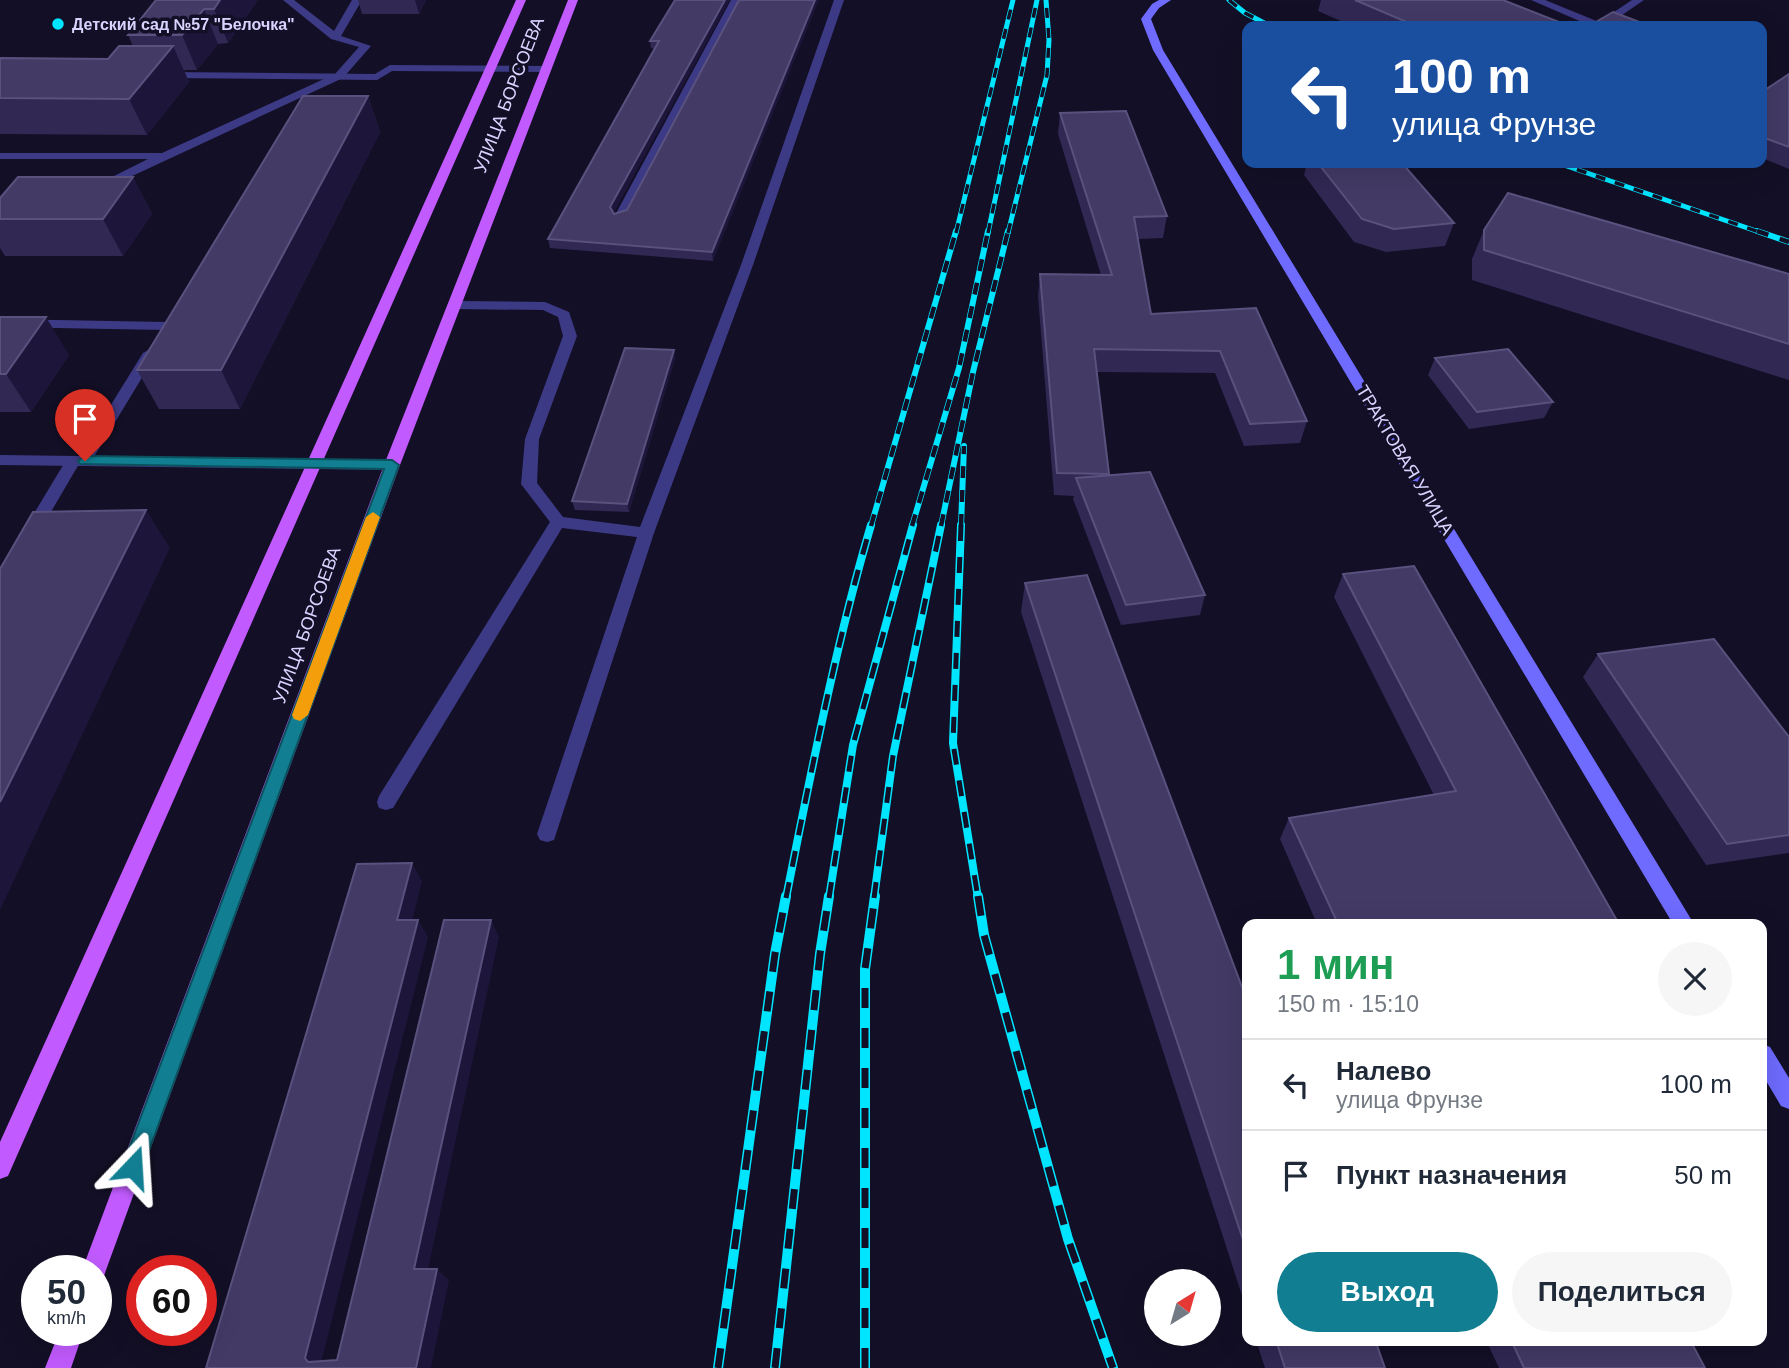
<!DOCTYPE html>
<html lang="ru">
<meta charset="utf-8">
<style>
body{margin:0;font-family:Arial,sans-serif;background:#f6f6f7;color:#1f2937;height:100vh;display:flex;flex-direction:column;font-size:26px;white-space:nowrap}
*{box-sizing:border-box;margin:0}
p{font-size:23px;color:#747a83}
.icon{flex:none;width:38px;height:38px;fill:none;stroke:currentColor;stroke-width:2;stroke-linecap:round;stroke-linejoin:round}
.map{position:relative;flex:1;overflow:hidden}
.sheet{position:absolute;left:1242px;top:919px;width:525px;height:427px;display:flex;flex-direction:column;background:#fff;border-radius:14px;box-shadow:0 7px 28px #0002}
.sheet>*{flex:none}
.hud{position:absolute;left:1242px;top:21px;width:525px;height:147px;border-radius:14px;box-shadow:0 7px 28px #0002;background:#1a4fa0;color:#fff;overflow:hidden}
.needle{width:46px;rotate:37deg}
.buttons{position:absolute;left:1144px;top:1269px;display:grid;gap:14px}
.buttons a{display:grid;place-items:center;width:77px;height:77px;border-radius:50%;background:#fff;box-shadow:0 7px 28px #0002;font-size:35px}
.speed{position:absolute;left:21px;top:1255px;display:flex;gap:14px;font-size:35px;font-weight:700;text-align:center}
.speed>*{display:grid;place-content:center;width:91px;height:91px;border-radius:50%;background:#fff;box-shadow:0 7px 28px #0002;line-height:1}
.speed small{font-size:18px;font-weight:400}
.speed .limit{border:10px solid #d22;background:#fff;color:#111}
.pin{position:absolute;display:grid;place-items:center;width:60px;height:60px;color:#fff;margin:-72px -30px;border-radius:50% 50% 50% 0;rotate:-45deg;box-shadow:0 0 7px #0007}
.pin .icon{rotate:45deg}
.me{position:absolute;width:77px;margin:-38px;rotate:20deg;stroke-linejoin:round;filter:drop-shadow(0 0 5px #0008)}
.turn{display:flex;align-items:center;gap:24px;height:147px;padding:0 35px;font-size:32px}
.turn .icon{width:91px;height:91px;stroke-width:2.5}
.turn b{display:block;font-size:49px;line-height:60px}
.round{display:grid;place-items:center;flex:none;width:74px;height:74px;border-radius:37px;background:#f6f6f7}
.overview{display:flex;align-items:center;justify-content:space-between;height:119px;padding:0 35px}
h1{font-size:42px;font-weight:800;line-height:52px;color:#1e9e55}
.cta{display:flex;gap:14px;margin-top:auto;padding:14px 35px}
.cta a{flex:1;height:80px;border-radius:42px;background:#117e91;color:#fff;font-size:28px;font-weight:800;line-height:80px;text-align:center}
.cta a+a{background:#f6f6f7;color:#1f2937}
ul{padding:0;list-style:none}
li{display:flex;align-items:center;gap:21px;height:91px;padding:0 35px;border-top:2px solid #e0e1e3}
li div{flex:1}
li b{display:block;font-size:26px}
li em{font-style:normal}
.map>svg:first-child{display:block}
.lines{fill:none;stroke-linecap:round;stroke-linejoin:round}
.lane{fill:#3d3a85;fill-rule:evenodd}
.street{fill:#3d3a85;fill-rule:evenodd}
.secondary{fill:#6f6bff;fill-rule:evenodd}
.primary{fill:#c25bff;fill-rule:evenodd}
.rail-far3-casing{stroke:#00e5ff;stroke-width:5}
.rail-far2-casing{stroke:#00e5ff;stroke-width:6}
.rail-far1-casing{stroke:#00e5ff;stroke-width:8}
.rail-casing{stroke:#00e5ff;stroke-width:10}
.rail-far3{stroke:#130f26;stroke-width:3.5;stroke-dasharray:10;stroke-linecap:butt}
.rail-far2{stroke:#130f26;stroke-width:4.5;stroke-dasharray:12;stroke-linecap:butt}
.rail-far1{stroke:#130f26;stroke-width:5;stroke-dasharray:16;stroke-linecap:butt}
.rail{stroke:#130f26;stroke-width:7;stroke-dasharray:20;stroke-linecap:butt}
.wall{fill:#312854}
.shaded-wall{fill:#1d163a}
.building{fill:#433a66;stroke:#5a527e;stroke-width:2}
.route{fill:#117e91;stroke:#0b525e;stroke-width:2}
.slow{fill:#f59e0b}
.poi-dot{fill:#00e5ff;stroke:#130f26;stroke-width:2.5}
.labels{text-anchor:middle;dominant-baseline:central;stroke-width:7;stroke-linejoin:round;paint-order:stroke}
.far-poi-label{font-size:16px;font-weight:bold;fill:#d9d4ff;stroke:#130f26;text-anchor:start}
.street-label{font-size:18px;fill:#d9d4ff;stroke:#130f26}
</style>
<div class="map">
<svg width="1789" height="1368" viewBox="0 0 1789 1368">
<rect width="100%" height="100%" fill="#130f26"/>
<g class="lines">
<path class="lane" d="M 283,0 L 294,0 L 334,31 L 352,0 L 362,0 L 341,36 L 371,46 L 343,78 L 102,190 L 92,187 L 148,159 L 0,159 L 0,153 L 162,153 L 335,74 L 359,47 L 331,39 Z
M 731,0 L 741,0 L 626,217 L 616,220 L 614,217 Z
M 834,0 L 844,0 L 753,265 L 654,533 L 554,840 L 547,842 L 540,840 L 537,834 L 637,537 L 562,528 L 393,808 L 386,810 L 379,808 L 377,802 L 379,796 L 550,522 L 521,484 L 525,439 L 563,336 L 558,317 L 543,310 L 454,309 L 447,305 L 454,301 L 545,302 L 569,312 L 577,336 L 539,439 L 537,483 L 563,517 L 640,527 L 741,265 Z
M 1531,0 L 1545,0 L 1599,22 L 1632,0 L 1644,0 L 1606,26 L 1591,26 Z
M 0,319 L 166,322 L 173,326 L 166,330 L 0,327 Z
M 150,349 L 157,353 L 89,465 L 79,464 L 38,534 L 26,534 L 24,530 L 68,457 L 78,458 L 143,353 Z"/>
<path class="street" d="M 390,65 L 546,66 L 551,69 L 546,72 L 392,71 L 377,80 L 164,78 L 159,75 L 164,72 L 375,74 Z
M 0,455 L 392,460 L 400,465 L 392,470 L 0,465 Z"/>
<path class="secondary" d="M 1159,0 L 1171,0 L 1159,8 L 1151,19 L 1163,50 L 1694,924 L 1673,924 L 1153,50 L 1141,19 L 1152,4 Z
M 1762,1044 L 1770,1047 L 1789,1078 L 1789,1109 L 1781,1106 L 1762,1074 Z"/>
<path class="primary" d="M 516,0 L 526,0 L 8,1176 L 0,1179 L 0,1142 Z
M 568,0 L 578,0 L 400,465 L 106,1270 L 103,1279 L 96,1281 L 96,1270 L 82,1270 L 384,465 Z
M 60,1330 L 84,1330 L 71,1368 L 45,1368 Z"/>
<defs>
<path id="rail-far3" d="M 1229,0 L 1245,13 L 1270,26
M 1558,163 L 1762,233
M 956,233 L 1013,0
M 988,233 L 1037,0
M 1008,233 L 1047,75 L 1049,40 L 1046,0"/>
<path id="rail-far2" d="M 1757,231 L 1789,242
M 871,526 L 956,231
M 912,526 L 959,368 L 988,231
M 941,526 L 973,372 L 1008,231
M 961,526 L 964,446"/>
<path id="rail-far1" d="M 961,525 L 953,743 L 978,898
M 786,898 C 811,773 835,647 871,525
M 829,898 L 853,745 L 913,525
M 874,898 L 893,756 L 941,525"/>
<path id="rail" d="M 978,896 L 984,935 L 1068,1239 L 1113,1368
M 718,1368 L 775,954 L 786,896
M 775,1368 L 820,954 L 829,896
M 865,1368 L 865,969 L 875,896"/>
</defs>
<use href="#rail-far3" class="rail-far3-casing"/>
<use href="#rail-far2" class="rail-far2-casing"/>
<use href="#rail-far1" class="rail-far1-casing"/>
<use href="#rail" class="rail-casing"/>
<use href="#rail-far3" class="rail-far3"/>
<use href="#rail-far2" class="rail-far2"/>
<use href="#rail-far1" class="rail-far1"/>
<use href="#rail" class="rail"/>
</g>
<path class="wall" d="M 156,0 L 258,0 L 228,43 L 218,44 L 197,70 L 184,70 L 189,82 L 147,135 L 0,134 L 0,58 L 108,59 L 133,46 L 128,35 Z
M 358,0 L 426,0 L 419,14 L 362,14 Z
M 675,0 L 613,213 L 614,214 L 627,210 L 739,0 L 713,261 L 550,248 L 548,239 L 655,49 L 651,48 L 650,41 Z
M 1321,0 L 1503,0 L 1569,26 L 1352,26 L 1318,11 Z
M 1789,74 L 1789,169 L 1762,158 L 1762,92 Z
M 368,96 L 380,132 L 240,409 L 159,409 L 137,370 Z
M 1060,113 L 1167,216 L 1163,238 L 1138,239 L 1151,314 L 1256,308 L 1307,421 L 1300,443 L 1244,446 L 1215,373 L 1097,372 L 1109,475 L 1205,595 L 1200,615 L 1121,625 L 1073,499 L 1074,496 L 1054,495 L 1038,296 L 1040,274 L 1101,275 L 1058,134 Z
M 1307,163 L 1402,163 L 1454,223 L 1445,246 L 1386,252 L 1354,242 L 1304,175 Z
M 133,177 L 152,214 L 123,256 L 5,256 L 0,248 L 0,198 Z
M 1484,230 L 1789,274 L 1789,380 L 1472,280 L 1472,259 Z
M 0,317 L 69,355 L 31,412 L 0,412 Z
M 674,350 L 675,358 L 629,512 L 575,510 L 572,501 Z
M 1435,358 L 1553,402 L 1544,418 L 1469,429 L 1428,375 Z
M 1343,574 L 1619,924 L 1317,924 L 1280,839 L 1289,818 L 1434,795 L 1334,597 Z
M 1025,583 L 1248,1003 L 1248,1314 L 1021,612 Z
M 1598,654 L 1789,737 L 1789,853 L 1706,865 L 1583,677 Z
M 1256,1340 L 1375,1340 L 1385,1368 L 1265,1368 Z
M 1486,1340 L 1690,1340 L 1705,1368 L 1499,1368 Z"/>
<path class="shaded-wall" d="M 220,0 L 258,0 L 228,43 L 214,9 Z
M 415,0 L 426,0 L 419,14 Z
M 725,0 L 730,0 L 612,216 L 610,207 Z
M 815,0 L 819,0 L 713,261 L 712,252 Z
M 204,9 L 218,44 L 197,70 L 182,35 Z
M 173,46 L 189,82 L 147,135 L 129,99 Z
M 368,96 L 380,132 L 240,409 L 221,370 Z
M 133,177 L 152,214 L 123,256 L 103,219 Z
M 46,317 L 69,355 L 31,412 L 6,374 Z
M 674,350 L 675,358 L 629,512 L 627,504 Z
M 146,510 L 170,548 L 0,910 L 0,802 Z
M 412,863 L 422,881 L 408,937 L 397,920 Z
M 418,920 L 428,937 L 320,1367 L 308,1362 L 305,1358 Z
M 491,920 L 499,937 L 426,1279 L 414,1269 Z
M 437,1269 L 449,1280 L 431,1368 L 416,1368 Z"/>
<path class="building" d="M 156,0 L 220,0 L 214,9 L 204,9 L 182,35 L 128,35 Z
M 675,0 L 725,0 L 610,207 L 614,214 L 627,210 L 739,0 L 815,0 L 712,252 L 548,239 L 659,41 L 650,41 Z
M 1355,0 L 1503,0 L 1569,26 L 1416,26 Z
M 1613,12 L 1645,24 L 1647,26 L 1589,26 Z
M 119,46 L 173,46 L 129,99 L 0,98 L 0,58 L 108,59 Z
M 1789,74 L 1789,147 L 1762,137 L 1762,92 Z
M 303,96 L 368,96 L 221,370 L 137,370 Z
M 1126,111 L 1167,216 L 1134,217 L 1151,314 L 1256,308 L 1307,421 L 1250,424 L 1220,351 L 1094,349 L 1109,474 L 1057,473 L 1040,274 L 1112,275 L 1060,113 Z
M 1318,163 L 1402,163 L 1454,223 L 1394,229 L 1362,219 Z
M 18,177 L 133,177 L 103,219 L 0,219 L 0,198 Z
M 1508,193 L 1789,274 L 1789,344 L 1484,250 L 1484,230 Z
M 0,317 L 46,317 L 6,374 L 0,374 Z
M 625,348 L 674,350 L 627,504 L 572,501 Z
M 1508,349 L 1553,402 L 1477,412 L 1435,358 Z
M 1150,472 L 1205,595 L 1126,605 L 1076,478 Z
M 146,510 L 0,802 L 0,569 L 33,512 Z
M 1414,566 L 1619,924 L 1338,924 L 1289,818 L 1456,791 L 1343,574 Z
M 1087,575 L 1248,1003 L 1248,1255 L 1025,583 Z
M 1714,639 L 1789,737 L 1789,835 L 1727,844 L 1598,654 Z
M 412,863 L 397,920 L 418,920 L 305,1358 L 308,1362 L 337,1360 L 444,920 L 491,920 L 414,1269 L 437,1269 L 416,1368 L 206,1368 L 357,864 Z
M 1276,1340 L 1375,1340 L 1385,1368 L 1285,1368 Z
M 1511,1340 L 1690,1340 L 1705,1368 L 1524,1368 Z"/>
<path class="route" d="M 85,456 L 392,460 L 399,465 L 143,1167 L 140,1174 L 133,1177 L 125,1174 L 122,1167 L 384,469 L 80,464 L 78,461 Z"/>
<path class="slow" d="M 373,512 L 380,517 L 308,715 L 300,721 L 294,719 L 292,715 L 366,517 Z"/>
<circle class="poi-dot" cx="58" cy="24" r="7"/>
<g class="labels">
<g class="far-poi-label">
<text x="72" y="24">Детский сад №57 "Белочка"</text>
</g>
<g class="street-label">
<text transform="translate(509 95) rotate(-69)">УЛИЦА БОРСОЕВА</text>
<text transform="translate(1405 460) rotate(59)">ТРАКТОВАЯ УЛИЦА</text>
<text transform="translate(307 625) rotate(-70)">УЛИЦА БОРСОЕВА</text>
</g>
</g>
</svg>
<div class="buttons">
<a><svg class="needle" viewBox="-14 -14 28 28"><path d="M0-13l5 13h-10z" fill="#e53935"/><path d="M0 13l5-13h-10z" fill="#747a83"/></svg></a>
</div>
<div class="speed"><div>50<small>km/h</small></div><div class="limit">60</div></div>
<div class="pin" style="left:85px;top:461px;background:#d93025"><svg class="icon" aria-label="arrive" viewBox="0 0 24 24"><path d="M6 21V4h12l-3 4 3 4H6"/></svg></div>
<svg class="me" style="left:133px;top:1167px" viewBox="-20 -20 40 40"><path d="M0-17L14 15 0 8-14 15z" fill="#117e91" stroke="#fff" stroke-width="4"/></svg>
<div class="hud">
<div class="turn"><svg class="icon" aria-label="left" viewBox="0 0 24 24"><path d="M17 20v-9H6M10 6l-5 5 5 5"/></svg><div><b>100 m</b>улица Фрунзе</div></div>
</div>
<section class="sheet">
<div class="overview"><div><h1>1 мин</h1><p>150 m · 15:10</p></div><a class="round"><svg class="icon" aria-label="close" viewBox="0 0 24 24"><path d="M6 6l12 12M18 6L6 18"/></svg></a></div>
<ul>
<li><svg class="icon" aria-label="left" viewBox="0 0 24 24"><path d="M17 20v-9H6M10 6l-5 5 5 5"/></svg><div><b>Налево</b><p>улица Фрунзе</p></div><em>100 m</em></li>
<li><svg class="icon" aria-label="arrive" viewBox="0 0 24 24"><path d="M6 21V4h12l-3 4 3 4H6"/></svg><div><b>Пункт назначения</b></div><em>50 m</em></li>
</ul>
<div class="cta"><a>Выход</a><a>Поделиться</a></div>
</section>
</div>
